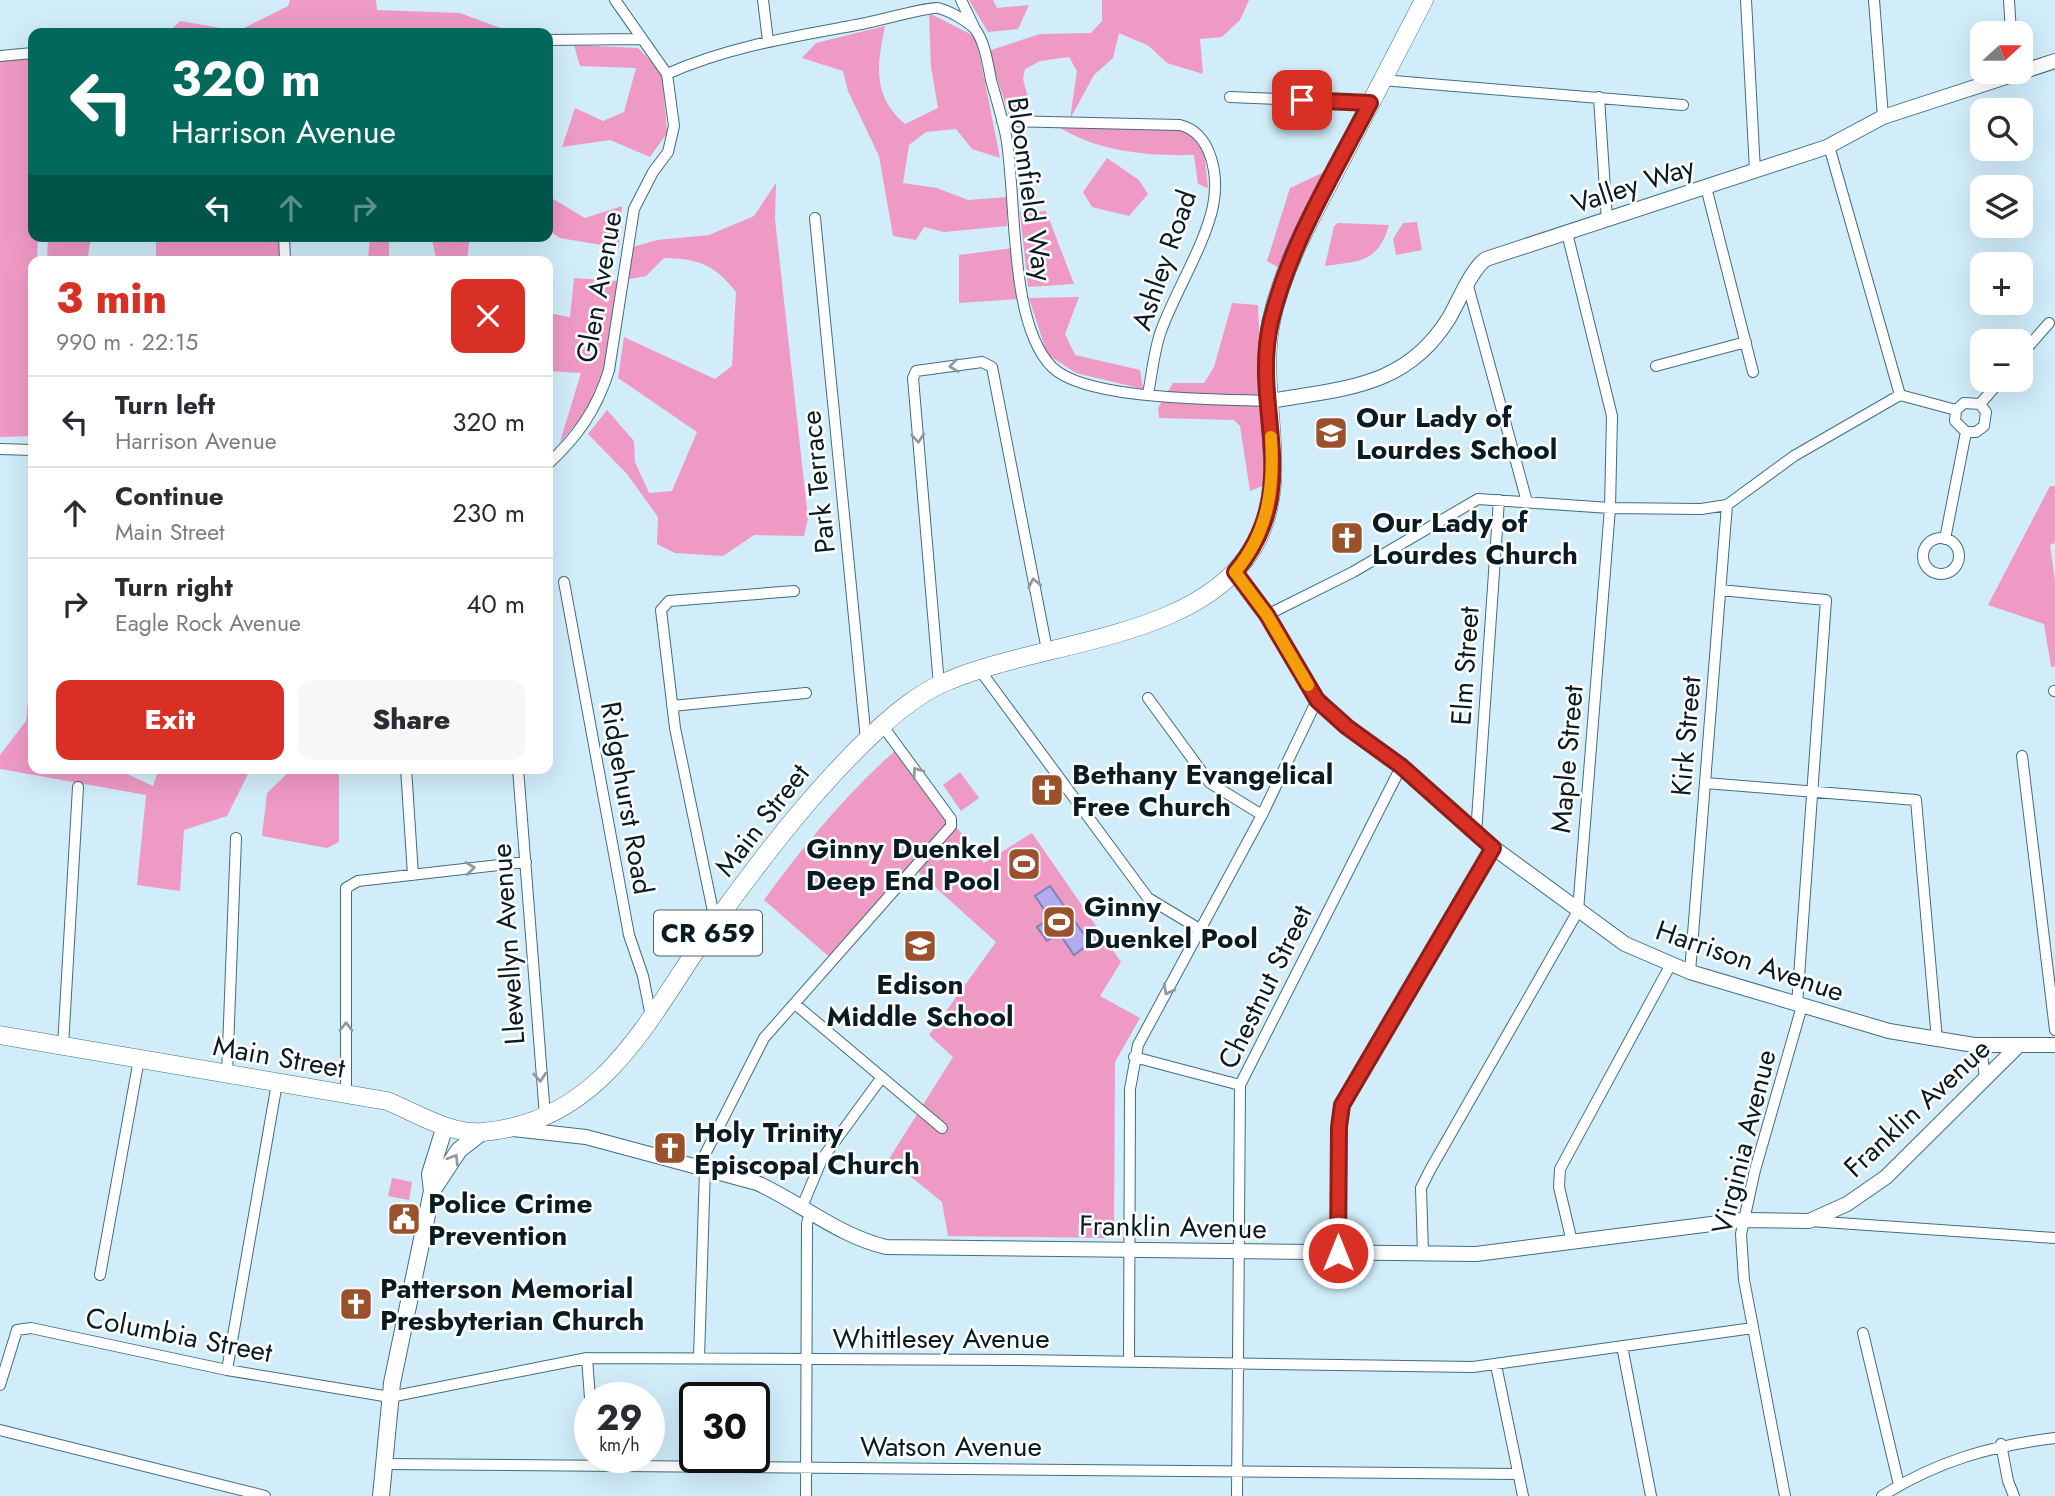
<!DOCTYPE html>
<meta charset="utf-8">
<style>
body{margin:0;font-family:Jost,sans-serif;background:#f7f7f7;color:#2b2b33;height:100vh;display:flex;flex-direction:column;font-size:26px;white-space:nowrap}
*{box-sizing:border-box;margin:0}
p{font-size:23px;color:#7c7c81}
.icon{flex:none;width:38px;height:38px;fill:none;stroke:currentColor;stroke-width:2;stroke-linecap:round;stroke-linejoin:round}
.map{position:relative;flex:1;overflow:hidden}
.side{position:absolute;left:28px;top:256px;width:525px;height:518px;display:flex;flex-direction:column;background:#fff;border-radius:14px;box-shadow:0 7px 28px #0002}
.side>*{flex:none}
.banner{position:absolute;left:28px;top:28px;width:525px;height:214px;border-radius:14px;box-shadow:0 7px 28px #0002;background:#00695c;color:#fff;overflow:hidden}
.needle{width:46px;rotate:69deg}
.controls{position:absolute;left:1970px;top:21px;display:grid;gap:14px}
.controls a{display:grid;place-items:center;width:63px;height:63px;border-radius:14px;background:#fff;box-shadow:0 7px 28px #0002;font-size:35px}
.speed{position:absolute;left:574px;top:1382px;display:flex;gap:14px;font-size:35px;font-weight:700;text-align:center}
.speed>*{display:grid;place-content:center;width:91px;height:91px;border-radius:50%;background:#fff;box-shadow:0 7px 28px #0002;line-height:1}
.speed small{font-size:18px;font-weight:400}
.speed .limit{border:4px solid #111;border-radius:10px;background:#fff;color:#111}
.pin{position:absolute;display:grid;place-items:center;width:60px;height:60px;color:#fff;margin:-30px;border-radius:14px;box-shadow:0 4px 10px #0006}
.me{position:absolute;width:77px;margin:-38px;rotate:0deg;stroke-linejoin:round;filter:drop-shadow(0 0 5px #0008)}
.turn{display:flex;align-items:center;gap:24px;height:147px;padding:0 28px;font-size:32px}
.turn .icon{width:91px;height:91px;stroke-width:2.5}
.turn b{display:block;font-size:49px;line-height:60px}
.lanes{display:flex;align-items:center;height:66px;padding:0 28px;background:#0003;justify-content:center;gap:35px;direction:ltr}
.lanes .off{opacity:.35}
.round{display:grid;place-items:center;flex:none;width:74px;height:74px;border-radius:14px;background:#f7f7f7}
.head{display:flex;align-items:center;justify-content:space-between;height:119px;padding:0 28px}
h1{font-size:42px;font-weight:800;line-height:52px;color:#d93025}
.primary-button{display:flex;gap:14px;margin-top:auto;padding:14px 28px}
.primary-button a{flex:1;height:80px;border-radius:14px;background:#d93025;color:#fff;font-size:28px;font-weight:800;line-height:80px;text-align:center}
.primary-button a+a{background:#f7f7f7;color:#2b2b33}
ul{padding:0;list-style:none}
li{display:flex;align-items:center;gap:21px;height:91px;padding:0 28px;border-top:2px solid #e1e1e2}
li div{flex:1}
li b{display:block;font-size:26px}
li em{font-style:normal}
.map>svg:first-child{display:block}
.green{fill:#ef99c5}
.water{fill:#b1abf1;stroke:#7f80b3;stroke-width:2}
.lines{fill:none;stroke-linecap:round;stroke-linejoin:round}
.minor-casing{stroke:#426d7f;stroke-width:12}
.tertiary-casing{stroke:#426d7f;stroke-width:16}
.secondary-casing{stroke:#426d7f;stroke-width:18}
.primary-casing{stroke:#426d7f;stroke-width:19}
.minor{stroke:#fff;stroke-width:10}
.tertiary{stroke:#fff;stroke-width:14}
.secondary{stroke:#fff;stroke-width:16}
.primary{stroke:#fff;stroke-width:18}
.oneway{stroke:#91999c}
.route-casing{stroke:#8d1f18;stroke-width:18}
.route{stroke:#d93025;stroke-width:12}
.slow{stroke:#f59e0b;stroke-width:12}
.labels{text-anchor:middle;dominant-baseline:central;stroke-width:5;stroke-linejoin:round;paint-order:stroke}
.shield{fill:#fff;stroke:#546065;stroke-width:2}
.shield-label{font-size:26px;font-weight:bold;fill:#0a1c23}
.street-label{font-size:28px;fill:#0a1c23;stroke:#fff}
.poi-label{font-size:28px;font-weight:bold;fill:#0a1c23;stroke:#fff;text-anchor:start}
</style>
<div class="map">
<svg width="2055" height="1496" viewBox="0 0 2055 1496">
<rect width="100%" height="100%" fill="#d1edfa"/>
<path class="green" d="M 290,0 L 376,0 L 377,10 L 460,13 L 506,30 L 506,33 L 168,33 L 180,21 L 238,31 L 288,6 Z
M 969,0 L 993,0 L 997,8 L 1029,5 L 1018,29 L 988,32 Z
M 1102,0 L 1249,0 L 1240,20 L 1222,37 L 1200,39 L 1203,74 L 1167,63 L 1149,46 L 1119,33 L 1113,58 L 1094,75 L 1070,119 L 1077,71 L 1069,57 L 1040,61 L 1025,69 L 1023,79 L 1031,108 L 1009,115 L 988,51 L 1040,34 L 1091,33 L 1102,21 Z
M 929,13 L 976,37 L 1000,158 L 972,149 L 956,129 L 926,132 L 909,145 L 903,183 L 937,188 L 968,200 L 1007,197 L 1007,226 L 944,232 L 924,227 L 916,240 L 893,236 L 879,156 L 848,91 L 843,71 L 802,58 L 816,43 L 885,26 C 877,66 872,95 905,124 L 938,108 L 931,67 Z
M 574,45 L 638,48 L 662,72 L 667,133 L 650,157 L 610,140 L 562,147 L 575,108 L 603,121 L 624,112 L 636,68 L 580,66 Z
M 31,56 L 29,174 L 32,174 L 33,236 L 38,236 L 37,261 L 33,261 L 33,436 L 0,437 L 0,62 Z
M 1056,125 L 1189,131 L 1204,152 L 1208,188 L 1198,184 L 1194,155 C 1147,156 1096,152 1056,125 Z
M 1107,158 L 1139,180 L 1148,194 L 1129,216 L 1092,207 L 1083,192 Z
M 1324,172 L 1281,269 L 1267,261 L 1290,188 Z
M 776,183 L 775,219 L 808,518 L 804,536 L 754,535 L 723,556 L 675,553 L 657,544 L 658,517 L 627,474 L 588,434 L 607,410 L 634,441 L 635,462 L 649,493 L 672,491 L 697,432 L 618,378 L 624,337 L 715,379 L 732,366 L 736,292 C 714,264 699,259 664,258 L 646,276 L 629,279 L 633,247 L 657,240 L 709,235 L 754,216 Z
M 548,196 L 585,218 L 622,206 L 619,248 L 560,238 L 548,230 Z
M 1046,211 L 1074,284 L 1028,287 L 1020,212 Z
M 1417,222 L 1422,250 L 1396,255 L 1393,239 L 1403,223 Z
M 1338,223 L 1389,225 C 1378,263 1360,261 1325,266 L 1334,226 Z
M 48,236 L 91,236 L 88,256 L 99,261 L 47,261 Z
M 156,236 L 280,236 L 286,261 L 156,261 Z
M 370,236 L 389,236 L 389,261 L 368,261 Z
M 431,236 L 474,236 L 469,243 L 467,261 L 437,261 Z
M 1013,248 L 1018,299 L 959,303 L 959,255 Z
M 574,278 L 617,281 L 607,373 L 592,406 L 560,442 L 581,373 L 548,371 L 548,313 L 570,317 Z
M 1079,297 L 1065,334 L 1075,355 L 1140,370 L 1143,389 L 1076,373 L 1047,354 L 1029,298 Z
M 1232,303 L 1258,305 L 1265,485 L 1250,491 L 1240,426 L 1234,420 L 1159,418 L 1158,408 L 1173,383 L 1204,383 L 1214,367 Z
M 2050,486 L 2055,486 L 2055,543 L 2050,545 L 2055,581 L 2055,666 L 2051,667 L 2044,624 L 1988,605 Z
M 33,644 L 33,768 L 114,768 L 153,786 L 159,768 L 251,768 L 227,816 L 184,830 L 180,891 L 137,885 L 146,795 L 0,769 L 0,755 L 26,721 Z
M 897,749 L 984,863 L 1032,833 L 1121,962 L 1100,996 L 1140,1018 L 1115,1062 L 1114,1234 L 1108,1238 L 948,1236 L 942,1202 L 889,1159 L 953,1057 L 929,1035 L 996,942 L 915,869 L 834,961 L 764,900 C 804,845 846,794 897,749 Z
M 293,768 L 339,768 L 339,842 L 327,848 L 262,836 L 267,793 Z
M 960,772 L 979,798 L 961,811 L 943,785 Z
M 392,1178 L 412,1182 L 409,1200 L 388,1196 Z"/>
<path class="water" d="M 1026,852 L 1038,866 L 1020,879 L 1011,863 Z
M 1050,886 L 1090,943 L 1074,955 L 1059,933 L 1047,941 L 1037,927 L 1050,918 L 1035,896 Z"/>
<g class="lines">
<defs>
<path id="minor" d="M 763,0 L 768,41
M 961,0 L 974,27
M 1746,0 L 1755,171
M 1874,0 L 1883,117
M 2009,0 L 2011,33
M 548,40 L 640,39
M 0,56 L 33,53
M 667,74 C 727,47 791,37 856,25 C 870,23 931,6 938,8 C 950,11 967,21 975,29 C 985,42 988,65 991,80 C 996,98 1002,117 1006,136 C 1017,197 1008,323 1052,367 C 1086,401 1221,399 1270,401
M 1382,80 L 1683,105
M 1230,97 L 1370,103
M 1599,97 L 1607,221
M 1002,121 L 1180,125 C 1212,133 1219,176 1213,206 C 1205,245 1175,292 1161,331 C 1154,350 1152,374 1148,394
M 1829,146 L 1900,395
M 1706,187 L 1753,372
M 815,218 L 866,740
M 284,236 L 285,261
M 1468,286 L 1527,502
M 2021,355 L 2049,323
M 1656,366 L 1746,342
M 1900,395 L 1956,410
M 1980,404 L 2001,380
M 1956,410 L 1955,421 L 1966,432
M 1956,410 L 1964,403 L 1980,404
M 1966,432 L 1976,432 L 1984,426 L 1986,412 L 1980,404
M 0,449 L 33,450
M 548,464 C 578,436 597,409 609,370 L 634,209 L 653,172 L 668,152 L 674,126 L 667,74 L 615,0
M1923 556a18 18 0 1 1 36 0a18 18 0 1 1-36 0Z
M 1945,539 L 1966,432
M 564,582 L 629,935 L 643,976 L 651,1017
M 1720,590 L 1826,600 L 1797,1005
M 1267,615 L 1353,572 L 1478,499 L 1610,508 L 1701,509 L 1727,505 L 1794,456 L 1900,395
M 979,669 L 1148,898 L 1201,930
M 939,685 L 913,378 L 916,371 L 982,362 L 992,367 L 1047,650
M 2054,691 L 2055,691
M 1148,698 L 1210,783 L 1262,815
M 672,706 L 806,693
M 2022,756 L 2055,1030
M 406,768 L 413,875
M 518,768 L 545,1116
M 1705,783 L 1916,800 L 1937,1040
M 1476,834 L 1499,500
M 715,921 L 675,728 L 661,610 L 669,601 L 794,591
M 1690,972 L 1727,505
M 795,1004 L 942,1128
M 1974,1045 L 1982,1054 L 1985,1078
M 63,1046 L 78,787
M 1134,1057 L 1240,1085
M 227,1075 L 236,838
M 346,1095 L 346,888 L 358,881 L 526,862
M 699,1166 L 764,1038 L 951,826 L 951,819 L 882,725
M 802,1207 L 822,1159 L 882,1077
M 1810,1221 L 2055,1238
M 1572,1242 L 1559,1187 L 1560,1169 L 1671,964
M 1338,1253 L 1338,1127 L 1342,1105 L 1493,848
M 1423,1254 L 1421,1188 L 1430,1170 L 1578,911 L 1610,508 L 1612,416 L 1567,233
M 100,1275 L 139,1059
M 1863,1333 L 1899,1485
M 1622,1346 L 1651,1496
M 587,1358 L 590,1398
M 699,1358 L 705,1168
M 1129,1362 L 1130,1089 L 1138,1045 L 1262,815 L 1317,700
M 1496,1365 L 1523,1496
M 227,1370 L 277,1083
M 0,1385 L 17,1330 L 31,1328 L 227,1370 L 390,1397 L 587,1358 L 1018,1360 L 1473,1367 L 1753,1328
M 0,1430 L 265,1496
M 2001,1444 L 2008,1481 L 2014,1496
M 384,1464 L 1518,1474
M 806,1496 L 807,1224 L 810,1212
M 1237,1496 L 1240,1085 L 1401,767
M 1785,1496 L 1744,1280 L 1741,1234 L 1755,1170 L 1802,1006
M 1882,1496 C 1937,1461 1990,1446 2055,1438"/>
<path id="tertiary" d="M 1270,401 C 1344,388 1406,388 1449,318 C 1459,301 1472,268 1486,259 L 1827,147 L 1883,117 L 2055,61
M 1235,572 L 1267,615 L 1317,700 L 1347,727 L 1401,767 L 1483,840 L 1625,944 L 1690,972 L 1889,1031 L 1974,1045 L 2055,1045
M 513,1129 L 586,1137 L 757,1183 C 801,1203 839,1236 886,1247 L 1476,1254 L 1743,1220 L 1809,1221 L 1847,1204 L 1886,1177 L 2019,1045"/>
<path id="secondary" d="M 432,1191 L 459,1150 L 481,1133
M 381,1496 L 392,1383 L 432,1191 L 430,1174 L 445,1126"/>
<path id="primary" d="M 0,1035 L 387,1101 C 417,1113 450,1135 483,1132 C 610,1121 654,1005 719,917 C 768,850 817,786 878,729 C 898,711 922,691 948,681 C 1041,641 1198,640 1253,548 C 1294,478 1256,397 1271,322 C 1282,269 1309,221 1334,174 C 1364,116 1394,58 1424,0"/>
</defs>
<use href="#minor" class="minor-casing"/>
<use href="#tertiary" class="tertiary-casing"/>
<use href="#secondary" class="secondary-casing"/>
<use href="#primary" class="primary-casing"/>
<use href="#minor" class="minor"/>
<use href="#tertiary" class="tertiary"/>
<use href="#secondary" class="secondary"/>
<use href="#primary" class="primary"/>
</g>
<defs><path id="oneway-chevron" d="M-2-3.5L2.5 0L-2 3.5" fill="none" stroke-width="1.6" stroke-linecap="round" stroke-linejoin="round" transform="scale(1.75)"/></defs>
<g class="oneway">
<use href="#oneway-chevron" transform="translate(954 366) rotate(173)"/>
<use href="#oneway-chevron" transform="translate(918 438) rotate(85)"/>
<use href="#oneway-chevron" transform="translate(1034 583) rotate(-101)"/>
<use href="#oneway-chevron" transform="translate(917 772) rotate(-126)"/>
<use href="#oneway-chevron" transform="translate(470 868) rotate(-7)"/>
<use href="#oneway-chevron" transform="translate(1168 990) rotate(118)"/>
<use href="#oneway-chevron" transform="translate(346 1027) rotate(-90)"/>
<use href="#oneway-chevron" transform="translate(540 1077) rotate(86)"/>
<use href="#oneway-chevron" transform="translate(454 1159) rotate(-58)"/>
</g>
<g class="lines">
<defs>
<path id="route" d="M 1302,100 L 1370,103 C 1334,173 1290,243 1271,321 C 1250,411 1306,487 1235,572 L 1267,615 L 1317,700 L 1347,727 L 1401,766 L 1493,848 L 1342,1105 L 1339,1127 L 1338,1253"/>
</defs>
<use href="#route" class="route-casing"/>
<use href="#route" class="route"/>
<path class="slow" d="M 1271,437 C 1274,488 1269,531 1235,572 L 1267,615 L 1308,685"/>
</g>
<defs>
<symbol id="school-square" viewBox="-11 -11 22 22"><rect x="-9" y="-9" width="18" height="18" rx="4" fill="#99522b" stroke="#fff"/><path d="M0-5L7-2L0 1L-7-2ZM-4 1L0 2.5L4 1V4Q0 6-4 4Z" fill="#fff"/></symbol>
<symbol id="church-square" viewBox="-11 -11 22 22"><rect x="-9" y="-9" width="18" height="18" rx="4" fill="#99522b" stroke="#fff"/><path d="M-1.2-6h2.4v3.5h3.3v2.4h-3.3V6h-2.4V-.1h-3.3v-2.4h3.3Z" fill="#fff"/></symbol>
<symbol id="stadium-square" viewBox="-11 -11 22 22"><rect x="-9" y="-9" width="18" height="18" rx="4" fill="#99522b" stroke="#fff"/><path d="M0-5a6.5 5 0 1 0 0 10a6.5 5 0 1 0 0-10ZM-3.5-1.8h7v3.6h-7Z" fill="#fff"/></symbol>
<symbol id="civic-square" viewBox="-11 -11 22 22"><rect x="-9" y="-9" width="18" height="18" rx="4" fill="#99522b" stroke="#fff"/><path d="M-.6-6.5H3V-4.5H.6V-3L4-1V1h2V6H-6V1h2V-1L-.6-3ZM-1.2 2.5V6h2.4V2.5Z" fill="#fff"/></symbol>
</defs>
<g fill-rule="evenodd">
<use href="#school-square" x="1312" y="414" width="38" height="38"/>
<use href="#church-square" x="1328" y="519" width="38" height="38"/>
<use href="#church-square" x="1028" y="771" width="38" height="38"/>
<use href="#stadium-square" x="1005" y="845" width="38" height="38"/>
<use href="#stadium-square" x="1040" y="903" width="38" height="38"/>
<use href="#school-square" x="901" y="927" width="38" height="38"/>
<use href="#church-square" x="651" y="1129" width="38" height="38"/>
<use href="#civic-square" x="385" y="1200" width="38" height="38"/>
<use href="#church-square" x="337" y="1285" width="38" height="38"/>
</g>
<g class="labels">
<rect class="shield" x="654" y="910.5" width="108" height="45" rx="5"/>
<g class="shield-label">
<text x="708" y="933">CR 659</text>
</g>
<g class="street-label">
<text transform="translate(1633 185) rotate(-18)">Valley Way</text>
<text transform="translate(1030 189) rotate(82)">Bloomfield Way</text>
<text transform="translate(1164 260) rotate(-71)">Ashley Road</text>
<text transform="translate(599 287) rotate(-80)">Glen Avenue</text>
<text transform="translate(818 482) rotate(-96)">Park Terrace</text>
<text transform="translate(1465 666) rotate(-86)">Elm Street</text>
<text transform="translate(1686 736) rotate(-85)">Kirk Street</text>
<text transform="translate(1567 759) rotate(-85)">Maple Street</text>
<text transform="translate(627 798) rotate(80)">Ridgehurst Road</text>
<text transform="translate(762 820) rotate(-52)">Main Street</text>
<text transform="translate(508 944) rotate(-94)">Llewellyn Avenue</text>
<text transform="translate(1750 961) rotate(19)">Harrison Avenue</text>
<text transform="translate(1265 987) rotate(-64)">Chestnut Street</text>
<text transform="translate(279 1057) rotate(10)">Main Street</text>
<text transform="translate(1917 1108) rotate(-43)">Franklin Avenue</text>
<text transform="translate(1744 1142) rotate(-76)">Virginia Avenue</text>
<text transform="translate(1173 1227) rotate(1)">Franklin Avenue</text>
<text transform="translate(179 1335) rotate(11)">Columbia Street</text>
<text x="941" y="1338">Whittlesey Avenue</text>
<text x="951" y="1446">Watson Avenue</text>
</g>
<g class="poi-label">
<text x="1356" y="417">Our Lady of<tspan x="1356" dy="32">Lourdes School</tspan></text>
<text x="1372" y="522">Our Lady of<tspan x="1372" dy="32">Lourdes Church</tspan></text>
<text x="1072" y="774">Bethany Evangelical<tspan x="1072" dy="32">Free Church</tspan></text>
<text x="1000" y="848" text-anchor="end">Ginny Duenkel<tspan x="1000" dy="32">Deep End Pool</tspan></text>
<text x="1084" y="906">Ginny<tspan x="1084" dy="32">Duenkel Pool</tspan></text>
<text x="920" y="984" text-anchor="middle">Edison<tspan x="920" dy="32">Middle School</tspan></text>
<text x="694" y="1132">Holy Trinity<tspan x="694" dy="32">Episcopal Church</tspan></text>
<text x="428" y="1203">Police Crime<tspan x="428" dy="32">Prevention</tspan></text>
<text x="380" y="1288">Patterson Memorial<tspan x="380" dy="32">Presbyterian Church</tspan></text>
</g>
</g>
</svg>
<div class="controls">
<a><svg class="needle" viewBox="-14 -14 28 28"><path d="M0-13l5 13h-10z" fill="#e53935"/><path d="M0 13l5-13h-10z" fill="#7c7c81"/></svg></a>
<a><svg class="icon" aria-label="search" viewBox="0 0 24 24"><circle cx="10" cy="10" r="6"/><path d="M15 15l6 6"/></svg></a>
<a><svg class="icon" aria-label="layers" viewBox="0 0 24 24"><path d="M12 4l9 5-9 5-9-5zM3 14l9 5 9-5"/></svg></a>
<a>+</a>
<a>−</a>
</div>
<div class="speed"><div>29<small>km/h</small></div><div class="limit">30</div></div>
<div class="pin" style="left:1302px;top:100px;background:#d93025"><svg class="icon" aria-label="arrive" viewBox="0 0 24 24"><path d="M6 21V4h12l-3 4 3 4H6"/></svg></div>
<svg class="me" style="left:1338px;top:1253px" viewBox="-20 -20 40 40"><circle r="17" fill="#d93025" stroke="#fff" stroke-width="3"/><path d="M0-11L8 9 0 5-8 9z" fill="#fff"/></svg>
<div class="banner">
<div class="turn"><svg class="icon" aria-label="left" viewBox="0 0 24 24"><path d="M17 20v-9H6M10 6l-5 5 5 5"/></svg><div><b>320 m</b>Harrison Avenue</div></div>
<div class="lanes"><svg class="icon" aria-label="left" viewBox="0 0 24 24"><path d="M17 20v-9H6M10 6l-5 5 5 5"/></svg><svg class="icon off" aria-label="ahead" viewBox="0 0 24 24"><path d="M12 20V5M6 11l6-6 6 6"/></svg><svg class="icon off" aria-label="right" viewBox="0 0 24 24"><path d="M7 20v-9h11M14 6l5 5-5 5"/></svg></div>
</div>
<section class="side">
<div class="head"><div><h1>3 min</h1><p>990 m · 22:15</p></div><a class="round" style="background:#d93025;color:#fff"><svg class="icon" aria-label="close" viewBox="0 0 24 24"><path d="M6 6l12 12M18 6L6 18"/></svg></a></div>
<ul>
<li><svg class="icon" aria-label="left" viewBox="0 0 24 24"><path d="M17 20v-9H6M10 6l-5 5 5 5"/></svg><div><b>Turn left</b><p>Harrison Avenue</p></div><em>320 m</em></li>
<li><svg class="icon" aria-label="ahead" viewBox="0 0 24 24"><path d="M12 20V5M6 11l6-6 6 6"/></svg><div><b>Continue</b><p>Main Street</p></div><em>230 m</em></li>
<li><svg class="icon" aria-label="right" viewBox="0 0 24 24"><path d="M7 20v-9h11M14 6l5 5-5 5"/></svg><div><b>Turn right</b><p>Eagle Rock Avenue</p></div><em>40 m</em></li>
</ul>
<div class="primary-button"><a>Exit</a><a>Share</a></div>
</section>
</div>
